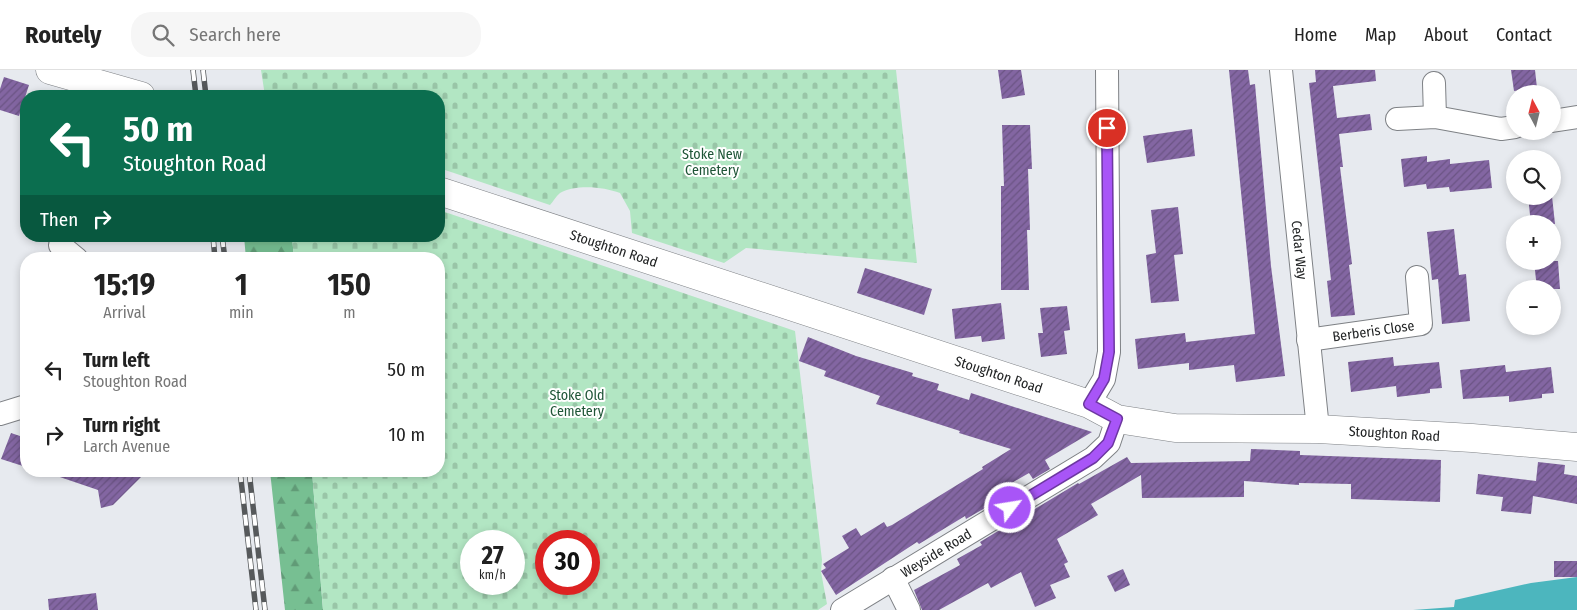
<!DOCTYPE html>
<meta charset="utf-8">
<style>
body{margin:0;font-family:"Fira Sans Condensed",sans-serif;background:#f6f6f6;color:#222;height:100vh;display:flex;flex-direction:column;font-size:19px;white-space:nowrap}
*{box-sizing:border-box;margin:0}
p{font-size:16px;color:#767676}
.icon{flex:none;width:28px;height:28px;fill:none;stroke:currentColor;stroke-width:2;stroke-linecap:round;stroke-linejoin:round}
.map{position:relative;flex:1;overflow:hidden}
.details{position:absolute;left:20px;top:182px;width:425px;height:225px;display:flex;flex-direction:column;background:#fff;border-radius:20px;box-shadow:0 2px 8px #0003}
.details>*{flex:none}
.guide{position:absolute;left:20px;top:20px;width:425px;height:152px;border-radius:20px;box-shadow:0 2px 8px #0003;background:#0b6e4f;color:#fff;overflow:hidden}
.needle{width:32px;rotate:353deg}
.controls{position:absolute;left:1506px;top:15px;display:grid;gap:10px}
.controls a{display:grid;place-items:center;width:55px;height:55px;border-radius:50%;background:#fff;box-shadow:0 2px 8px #0003;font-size:25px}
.speed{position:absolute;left:460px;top:460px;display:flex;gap:10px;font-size:25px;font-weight:700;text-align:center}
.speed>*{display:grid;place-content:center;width:65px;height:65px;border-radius:50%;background:#fff;box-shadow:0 2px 8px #0003;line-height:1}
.speed small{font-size:12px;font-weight:400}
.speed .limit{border:8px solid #d22;background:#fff;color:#111}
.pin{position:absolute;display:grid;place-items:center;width:42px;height:42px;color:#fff;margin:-21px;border:2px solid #fff;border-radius:50%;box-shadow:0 1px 5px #0007}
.me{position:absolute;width:55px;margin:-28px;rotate:59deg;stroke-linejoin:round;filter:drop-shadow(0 0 4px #0008)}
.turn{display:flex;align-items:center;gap:18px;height:105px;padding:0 20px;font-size:22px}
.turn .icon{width:65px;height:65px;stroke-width:2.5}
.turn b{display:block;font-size:35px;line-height:42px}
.then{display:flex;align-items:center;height:48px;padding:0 20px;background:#0003;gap:10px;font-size:19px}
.eta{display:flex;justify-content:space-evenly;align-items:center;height:85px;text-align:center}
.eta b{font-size:30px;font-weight:700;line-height:35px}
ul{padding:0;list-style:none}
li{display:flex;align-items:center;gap:15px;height:65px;padding:0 20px}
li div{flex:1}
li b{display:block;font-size:19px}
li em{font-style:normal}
header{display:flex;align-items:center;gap:30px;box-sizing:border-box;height:70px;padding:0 25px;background:#fff;border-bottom:1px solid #e0e0e0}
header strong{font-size:24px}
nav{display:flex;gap:28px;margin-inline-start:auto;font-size:18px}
.search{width:350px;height:45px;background:#f6f6f6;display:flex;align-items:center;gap:12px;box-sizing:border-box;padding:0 18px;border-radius:20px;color:#767676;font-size:19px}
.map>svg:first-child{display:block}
.forest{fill:url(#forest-firs)}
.cemetery{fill:url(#cemetery-stones);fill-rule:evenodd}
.water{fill:#4cb6be}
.building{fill:url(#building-hatch)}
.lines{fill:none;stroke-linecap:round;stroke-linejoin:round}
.minor-casing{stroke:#7e8185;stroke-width:24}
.tertiary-casing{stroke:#7e8185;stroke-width:29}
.minor{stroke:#fff;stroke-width:22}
.tertiary{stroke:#fff;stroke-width:28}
.rail-casing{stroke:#56595b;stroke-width:5.5}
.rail{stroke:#fff;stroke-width:4;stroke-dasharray:11;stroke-linecap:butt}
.route-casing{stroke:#6d37a1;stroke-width:12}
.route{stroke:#a855f7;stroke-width:9}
.labels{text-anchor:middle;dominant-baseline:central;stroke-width:4;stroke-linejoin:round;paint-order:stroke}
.park-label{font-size:14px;fill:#1f5537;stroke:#fff}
.street-label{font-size:14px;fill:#222425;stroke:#fff}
</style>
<header>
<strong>Routely</strong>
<div class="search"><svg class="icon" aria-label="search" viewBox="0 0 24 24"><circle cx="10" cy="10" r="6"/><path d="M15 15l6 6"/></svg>Search here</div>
<nav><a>Home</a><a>Map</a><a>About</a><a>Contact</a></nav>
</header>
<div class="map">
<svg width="1577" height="540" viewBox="0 0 1577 540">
<defs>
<pattern id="forest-firs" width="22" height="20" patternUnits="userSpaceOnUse" patternTransform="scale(1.25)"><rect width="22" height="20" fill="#77bf92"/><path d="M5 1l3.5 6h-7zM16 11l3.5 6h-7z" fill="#619b77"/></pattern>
<pattern id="cemetery-stones" width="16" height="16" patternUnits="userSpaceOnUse" patternTransform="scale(1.25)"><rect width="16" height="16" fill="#b2e6c3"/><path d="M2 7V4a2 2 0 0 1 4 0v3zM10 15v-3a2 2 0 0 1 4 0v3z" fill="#99c5a7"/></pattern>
<pattern id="building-hatch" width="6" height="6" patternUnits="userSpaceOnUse" patternTransform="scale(1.25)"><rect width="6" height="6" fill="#8366a2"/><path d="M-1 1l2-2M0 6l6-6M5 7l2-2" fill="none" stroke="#6b5484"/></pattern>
</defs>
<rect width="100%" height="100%" fill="#e7eaef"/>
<path class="forest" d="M 244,166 L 292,166 L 294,189 L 246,189 Z
M 270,401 L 312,401 L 323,540 L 285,540 Z"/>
<path class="cemetery" d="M 261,0 L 896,0 L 917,193 L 746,178 L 724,193 L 632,163 L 630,141 L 620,123 C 603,117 577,114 560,123 C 556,126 553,132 550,135 L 439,98 L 439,26 L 265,26 Z
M 439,140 L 795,261 L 822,490 L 821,502 L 827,534 L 818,540 L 323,540 L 312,401 L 439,401 L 439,189 L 294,189 L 292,166 L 439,166 ZM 471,471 L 514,471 L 514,514 L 471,514 ZM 546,471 L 589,471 L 589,514 L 546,514 Z"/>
<path class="water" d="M 1577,507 L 1577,540 L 1413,540 L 1454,537 L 1455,530 L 1531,513 Z"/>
<path class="building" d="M 998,0 L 1021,0 L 1025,25 L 1002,29 Z
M 1229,0 L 1248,0 L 1250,15 L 1255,14 L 1271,196 L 1285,306 L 1236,312 L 1234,295 L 1189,300 L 1189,293 L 1138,299 L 1135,269 L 1185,263 L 1186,272 L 1255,264 Z
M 1315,0 L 1375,0 L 1376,11 L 1333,16 L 1337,48 L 1370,44 L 1372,60 L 1339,64 L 1343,97 L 1340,97 L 1352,194 L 1349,195 L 1355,245 L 1331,247 L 1327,211 L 1331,210 L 1309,13 L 1316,12 Z
M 1511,0 L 1535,0 L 1537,18 L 1514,21 Z
M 4,7 L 29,15 L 19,46 L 0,40 L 0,19 Z
M 1002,55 L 1030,55 L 1032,99 L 1028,99 L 1030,160 L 1027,160 L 1029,220 L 1001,220 L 1001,116 L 1004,116 Z
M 1192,59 L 1195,86 L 1147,93 L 1143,66 Z
M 1427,86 L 1427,92 L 1450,89 L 1450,94 L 1489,90 L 1492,118 L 1450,122 L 1449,117 L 1427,119 L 1426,114 L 1404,117 L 1401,89 Z
M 1528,126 L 1552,126 L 1555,154 L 1531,154 Z
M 1178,137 L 1183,184 L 1174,185 L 1179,231 L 1151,233 L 1146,185 L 1156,183 L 1151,140 Z
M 1454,159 L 1459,205 L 1466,204 L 1470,251 L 1442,254 L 1438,209 L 1432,210 L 1427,162 Z
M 1534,191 L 1558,191 L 1560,219 L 1537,219 Z
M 865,198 L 932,219 L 924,245 L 857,223 Z
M 1001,233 L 1005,269 L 982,272 L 981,266 L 955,269 L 952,239 Z
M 1067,236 L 1070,260 L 1064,261 L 1067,284 L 1041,287 L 1038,263 L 1043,263 L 1040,238 Z
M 808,267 L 856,286 L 913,303 L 912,306 L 939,314 L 937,320 L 969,330 L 971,323 L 1092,362 L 1045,390 L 1050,399 L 1033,409 L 1029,403 L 1015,411 L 993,425 L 997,431 L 966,449 L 965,446 L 919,474 L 917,472 L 836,525 L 821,501 L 826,498 L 823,494 L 849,478 L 842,466 L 856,458 L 861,466 L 884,452 L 887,457 L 892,455 L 983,399 L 982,397 L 1011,379 L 959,363 L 960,361 L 876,334 L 880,326 L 824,306 L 826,301 L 799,291 Z
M 1393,287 L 1394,296 L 1439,292 L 1442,318 L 1430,319 L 1430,323 L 1397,327 L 1396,316 L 1351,322 L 1348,292 Z
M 1505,295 L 1506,302 L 1551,297 L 1554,323 L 1542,324 L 1542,328 L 1509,332 L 1509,326 L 1463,329 L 1460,300 Z
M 11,363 L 26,368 L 26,397 L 1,389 Z
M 1251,379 L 1300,381 L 1300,385 L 1441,390 L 1440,432 L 1351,429 L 1351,414 L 1299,413 L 1299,415 L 1244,411 L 1244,427 L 1142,428 L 1141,405 L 1091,434 L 1098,445 L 1057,469 L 1068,492 L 1064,494 L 1070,507 L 1050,515 L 1056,528 L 1035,537 L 1021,502 L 991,518 L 988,513 L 939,540 L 922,540 L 914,520 L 960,495 L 957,489 L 982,475 L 980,472 L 1078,413 L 1079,414 L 1127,387 L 1131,393 L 1250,391 Z
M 1538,392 L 1565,395 L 1564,404 L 1577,406 L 1577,434 L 1533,426 L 1531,444 L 1501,441 L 1503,427 L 1476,424 L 1478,404 L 1536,411 Z
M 52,401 L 147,401 L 113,435 L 101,438 L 98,420 L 51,404 Z
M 1554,491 L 1577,491 L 1577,507 L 1554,507 Z
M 1123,499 L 1130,515 L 1115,522 L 1107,506 Z
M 96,523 L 98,540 L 49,540 L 48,529 Z"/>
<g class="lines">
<defs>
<g id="minor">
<path id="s1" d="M 1281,0 L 1318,359"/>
<path d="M 1434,13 L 1435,47"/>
<path d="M 1397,49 L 1435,47 L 1501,59 L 1515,57"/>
<path d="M 1552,51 L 1577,47"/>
<path d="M 60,175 L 77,189"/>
<path id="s2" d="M 1308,270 L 1421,254 L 1417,207"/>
<path d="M 1089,334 L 1104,309 L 1109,282 L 1107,0"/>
<path d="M 0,344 L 26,336"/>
<path d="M 893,508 L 909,540"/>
<path id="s3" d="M 842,540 L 1093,388 L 1109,373 L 1117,349"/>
</g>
<g id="tertiary">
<path d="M 50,0 L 141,26"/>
<path id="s4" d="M 439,121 L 1089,334 L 1117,349 L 1175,358 L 1318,359 L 1472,368 L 1577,377"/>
</g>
</defs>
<use href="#minor" class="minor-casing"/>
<use href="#tertiary" class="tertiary-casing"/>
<use href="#minor" class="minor"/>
<use href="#tertiary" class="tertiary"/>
<defs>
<path id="rail" d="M 193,0 L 196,26
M 203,0 L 206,26
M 213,166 L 215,189
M 222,166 L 225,189
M 240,401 L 256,540
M 249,401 L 265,540"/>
</defs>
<use href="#rail" class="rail-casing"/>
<use href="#rail" class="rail"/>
</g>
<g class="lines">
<defs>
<path id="route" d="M 1010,438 L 1093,388 L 1108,373 L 1117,349 L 1089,334 L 1104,309 L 1109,282 L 1107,58"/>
</defs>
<use href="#route" class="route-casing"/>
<use href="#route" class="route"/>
</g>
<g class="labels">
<g class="park-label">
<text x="712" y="84">Stoke New<tspan x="712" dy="16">Cemetery</tspan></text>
<text x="577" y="325">Stoke Old<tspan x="577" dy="16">Cemetery</tspan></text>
</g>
<g class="street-label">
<text stroke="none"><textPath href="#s4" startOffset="184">Stoughton Road</textPath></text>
<text stroke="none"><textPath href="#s1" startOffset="181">Cedar Way</textPath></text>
<text stroke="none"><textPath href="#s2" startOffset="66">Berberis Close</textPath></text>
<text stroke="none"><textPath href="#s4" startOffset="589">Stoughton Road</textPath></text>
<text stroke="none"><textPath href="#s4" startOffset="994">Stoughton Road</textPath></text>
<text stroke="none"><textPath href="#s3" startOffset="110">Weyside Road</textPath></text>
</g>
</g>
</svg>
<div class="controls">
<a><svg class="needle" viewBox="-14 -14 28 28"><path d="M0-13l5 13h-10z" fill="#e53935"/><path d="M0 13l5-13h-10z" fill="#767676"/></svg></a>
<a><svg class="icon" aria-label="search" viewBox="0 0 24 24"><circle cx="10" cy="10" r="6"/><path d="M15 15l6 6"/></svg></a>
<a>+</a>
<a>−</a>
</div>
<div class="speed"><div>27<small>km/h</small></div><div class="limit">30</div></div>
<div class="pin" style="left:1107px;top:58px;background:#d93025"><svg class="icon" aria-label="arrive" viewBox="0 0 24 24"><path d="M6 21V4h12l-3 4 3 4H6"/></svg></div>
<svg class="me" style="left:1010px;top:438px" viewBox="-20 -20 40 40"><circle r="17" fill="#a855f7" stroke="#fff" stroke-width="3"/><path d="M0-11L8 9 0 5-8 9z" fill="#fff"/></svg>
<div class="guide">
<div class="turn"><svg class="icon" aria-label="left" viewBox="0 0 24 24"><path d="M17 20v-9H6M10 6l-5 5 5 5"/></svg><div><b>50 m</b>Stoughton Road</div></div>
<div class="then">Then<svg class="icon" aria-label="right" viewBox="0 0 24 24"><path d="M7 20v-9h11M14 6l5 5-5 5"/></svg></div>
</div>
<section class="details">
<div class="eta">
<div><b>15:19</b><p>Arrival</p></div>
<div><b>1</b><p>min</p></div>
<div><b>150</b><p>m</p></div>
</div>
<ul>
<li><svg class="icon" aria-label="left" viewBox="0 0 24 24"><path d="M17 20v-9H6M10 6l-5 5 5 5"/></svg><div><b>Turn left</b><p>Stoughton Road</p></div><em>50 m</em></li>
<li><svg class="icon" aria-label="right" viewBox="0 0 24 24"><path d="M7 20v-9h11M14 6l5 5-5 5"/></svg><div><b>Turn right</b><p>Larch Avenue</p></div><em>10 m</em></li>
</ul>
</section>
</div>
